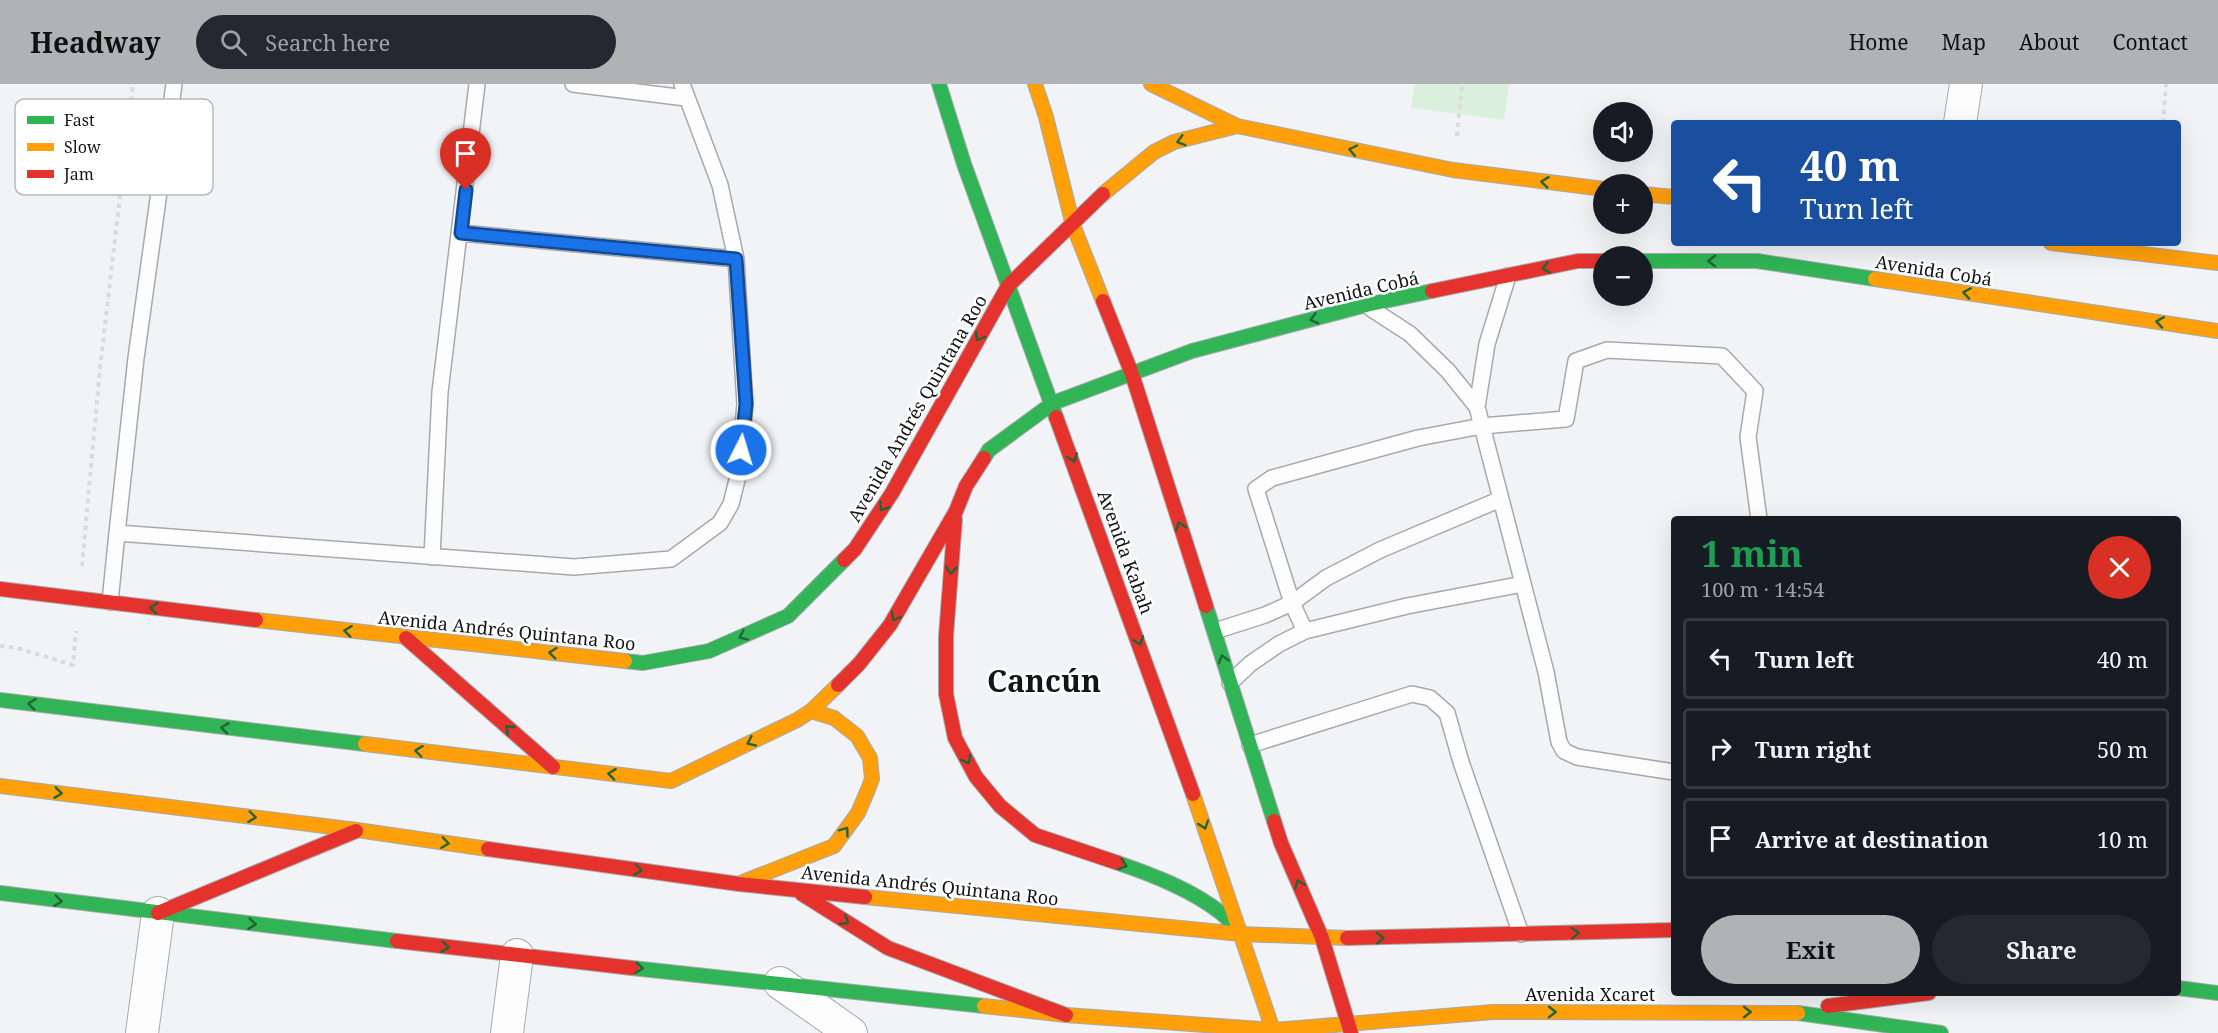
<!DOCTYPE html>
<meta charset="utf-8">
<style>
body{margin:0;font-family:"Noto Serif",serif;background:#242831;color:#f1f3f6;height:100vh;display:flex;flex-direction:column;font-size:22px;white-space:nowrap}
*{box-sizing:border-box;margin:0}
p{font-size:20px;color:#9ea1a6}
.icon{flex:none;width:33px;height:33px;fill:none;stroke:currentColor;stroke-width:2;stroke-linecap:round;stroke-linejoin:round}
.map{position:relative;flex:1;overflow:hidden}
.drawer{position:absolute;left:1671px;top:432px;width:510px;height:480px;display:flex;flex-direction:column;background:#171b24;border-radius:6px;box-shadow:0 6px 24px #0002}
.drawer>*{flex:none}
.hud{position:absolute;left:1671px;top:36px;width:510px;height:126px;border-radius:6px;box-shadow:0 6px 24px #0002;background:#1a4fa0;color:#fff;overflow:hidden}
.controls{position:absolute;left:1593px;top:18px;display:grid;gap:12px}
.controls a{display:grid;place-items:center;width:60px;height:60px;border-radius:50%;background:#171b24;box-shadow:0 6px 24px #0002;font-size:30px}
.pin{position:absolute;display:grid;place-items:center;width:51px;height:51px;color:#fff;margin:-62px -26px;border-radius:50% 50% 50% 0;rotate:-45deg;box-shadow:0 0 6px #0007}
.pin .icon{rotate:45deg}
.me{position:absolute;width:66px;margin:-33px;rotate:5deg;stroke-linejoin:round;filter:drop-shadow(0 0 4px #0008)}
.turn{display:flex;align-items:center;gap:21px;height:126px;padding:0 30px;font-size:27px}
.turn .icon{width:78px;height:78px;stroke-width:2.5}
.turn b{display:block;font-size:42px;line-height:51px}
.round{display:grid;place-items:center;flex:none;width:63px;height:63px;border-radius:32px;background:#242831}
.summary{display:flex;align-items:center;justify-content:space-between;height:102px;padding:0 30px}
h1{font-size:36px;font-weight:700;line-height:45px;color:#1e9e55}
.cta{display:flex;gap:12px;margin-top:auto;padding:12px 30px}
.cta a{flex:1;height:69px;border-radius:36px;background:#b0b2b5;color:#111;font-size:24px;font-weight:700;line-height:69px;text-align:center}
.cta a+a{background:#242831;color:#f1f3f6}
ul{padding:0;list-style:none}
li{display:flex;align-items:center;gap:18px;height:81px;margin:0 12px 9px;padding:0 18px;border:3px solid #363941;border-radius:6px}
li div{flex:1}
li b{display:block;font-size:22px}
li em{font-style:normal}
header{display:flex;align-items:center;gap:36px;box-sizing:border-box;height:84px;padding:0 30px;background:#b0b2b5;color:#111}
header strong{font-size:28px}
nav{display:flex;gap:33px;margin-inline-start:auto;font-size:21px}
.search{width:420px;height:54px;background:#242831;display:flex;align-items:center;gap:15px;box-sizing:border-box;padding:0 21px;border-radius:33px;color:#9ea1a6;font-size:22px}
.map>svg:first-child{display:block}
.green{fill:#dbf0dc}
.lines{fill:none;stroke-linecap:round;stroke-linejoin:round}
.lane-casing{stroke:#a7a9ab;stroke-width:18}
.street-casing{stroke:#a7a9ab;stroke-width:34}
.fast-casing{stroke:#a7a9ab;stroke-width:16}
.slow-casing{stroke:#a7a9ab;stroke-width:16}
.jam-casing{stroke:#a7a9ab;stroke-width:16}
.path{stroke:#d9dadb;stroke-width:4;stroke-dasharray:4.5 4.5;stroke-linecap:butt}
.lane{stroke:#fdfdfe;stroke-width:15}
.street{stroke:#fdfdfe;stroke-width:32}
.fast{stroke:#30b455;stroke-width:14}
.slow{stroke:#ff9f0a;stroke-width:14}
.jam{stroke:#e5322d;stroke-width:14}
.oneway{stroke:#226436}
.route-casing{stroke:#114b97;stroke-width:15}
.route{stroke:#1a73e8;stroke-width:10}
.labels{text-anchor:middle;dominant-baseline:central;stroke-width:5;stroke-linejoin:round;paint-order:stroke}
.street-label{font-size:18px;fill:#141518;stroke:#fff}
.town-label{font-size:30px;font-weight:bold;fill:#141518;stroke:#fff}
.key{fill:#fff;stroke:#b8b9ba;stroke-width:1.5}
.key-label{font-size:16px;fill:#141518}
</style>
<header>
<strong>Headway</strong>
<div class="search"><svg class="icon" aria-label="search" viewBox="0 0 24 24"><circle cx="10" cy="10" r="6"/><path d="M15 15l6 6"/></svg>Search here</div>
<nav><a>Home</a><a>Map</a><a>About</a><a>Contact</a></nav>
</header>
<div class="map">
<svg width="2218" height="949" viewBox="0 0 2218 949">
<rect width="100%" height="100%" fill="#f1f3f6"/>
<path class="green" d="M 1415,0 L 1509,0 L 1504,36 L 1411,24 Z"/>
<g class="lines">
<defs>
<path id="lane" d="M 174,0 L 136,274 L 117,449 L 574,483 L 671,475 L 720,439 L 731,420 L 739,388 L 745,320 L 736,175 L 720,101 L 682,0
M 573,0 L 686,14
M 461,149 L 736,175
M 1370,224 L 1410,250 L 1448,287 L 1477,323 L 1546,588 L 1559,658 L 1564,667 L 1577,673 L 1674,688
M 1477,323 L 1487,260 L 1508,192
M 432,473 L 440,308 L 477,0
M 110,518 L 117,449
M 1215,547 L 1265,531 L 1292,519 L 1326,494 L 1380,466 L 1501,415
M 1305,547 L 1292,519 L 1256,405 L 1272,394 L 1418,354 L 1482,342 L 1566,335 L 1576,277 L 1607,266 L 1722,272 L 1755,307 L 1748,353 L 1759,435
M 1230,599 L 1250,580 L 1279,560 L 1305,547 L 1407,522 L 1523,500
M 1250,661 L 1412,610 L 1430,614 L 1447,629 L 1461,678 L 1521,850"/>
<path id="street" d="M 1960,39 L 1966,0
M 780,899 L 851,949
M 142,949 L 158,829
M 507,949 L 517,871"/>
<path id="fast" d="M 939,0 L 964,80 L 1056,333
M 1642,177 L 1757,177 L 1875,195
M 984,374 L 989,366 L 1053,319 L 1192,267 L 1366,221 L 1432,207
M 1206,522 L 1274,737
M 625,577 L 643,579 L 709,567 L 788,532 L 844,476
M 0,616 L 365,660
M 1118,779 C 1153,791 1192,806 1221,829 C 1228,835 1235,843 1241,850
M 0,809 L 397,857
M 632,884 L 984,922
M 2178,904 L 2218,909
M 1798,929 L 1941,949"/>
<path id="slow" d="M 1035,0 L 1046,33 L 1073,141 L 1103,217
M 1151,0 L 1237,42 L 1453,86 L 1604,105
M 1103,110 L 1154,68 L 1174,58 L 1237,42
M 1642,110 L 1674,113
M 2051,159 L 2218,179
M 1875,195 L 2218,247
M 256,536 L 625,577
M 365,660 L 671,697 L 797,636 L 811,627 L 838,601
M 0,702 L 357,746 L 488,765
M 1193,710 L 1274,949
M 743,798 L 834,762 L 858,729 L 867,708 L 872,695 L 870,674 L 857,652 L 834,634 L 811,627
M 865,813 L 1241,850 L 1347,854
M 984,922 L 1066,931 L 1274,946
M 1274,946 L 1493,928 L 1798,929"/>
<path id="jam" d="M 1432,207 L 1578,177 L 1604,177
M 1103,217 L 1132,290 L 1206,522
M 1056,333 L 1193,710
M 955,435 L 946,552 L 946,610 L 955,654 L 976,693 L 1000,722 L 1035,751 L 1118,779
M 844,476 L 855,465 L 892,409 L 1008,202 L 1103,110
M 0,505 L 256,536
M 406,554 L 553,683
M 838,601 L 859,580 L 890,541 L 956,427 L 966,402 L 984,374
M 1274,737 L 1281,759 L 1322,854 L 1351,949
M 488,765 L 739,800 L 865,813
M 802,810 L 888,864 L 1066,931
M 158,829 L 356,747
M 1347,854 L 1674,846
M 397,857 L 632,884
M 1828,922 L 1929,909"/>
</defs>
<use href="#lane" class="lane-casing"/>
<use href="#street" class="street-casing"/>
<use href="#fast" class="fast-casing"/>
<use href="#slow" class="slow-casing"/>
<use href="#jam" class="jam-casing"/>
<path class="path" d="M 2163,39 L 2166,0
M 1457,52 L 1462,0
M 82,482 L 100,284 L 133,0
M 0,562 L 17,564 L 73,581 L 76,547"/>
<use href="#lane" class="lane"/>
<use href="#street" class="street"/>
<use href="#fast" class="fast"/>
<use href="#slow" class="slow"/>
<use href="#jam" class="jam"/>
</g>
<defs><path id="oneway-chevron" d="M-2-3.5L2.5 0L-2 3.5" fill="none" stroke-width="1.6" stroke-linecap="round" stroke-linejoin="round" transform="scale(1.5)"/></defs>
<g class="oneway">
<use href="#oneway-chevron" transform="translate(1181 57) rotate(164)"/>
<use href="#oneway-chevron" transform="translate(1353 66) rotate(-168)"/>
<use href="#oneway-chevron" transform="translate(1545 98) rotate(-173)"/>
<use href="#oneway-chevron" transform="translate(1712 177) rotate(-180)"/>
<use href="#oneway-chevron" transform="translate(1546 184) rotate(168)"/>
<use href="#oneway-chevron" transform="translate(1967 209) rotate(-171)"/>
<use href="#oneway-chevron" transform="translate(1314 235) rotate(165)"/>
<use href="#oneway-chevron" transform="translate(2160 238) rotate(-171)"/>
<use href="#oneway-chevron" transform="translate(979 253) rotate(120)"/>
<use href="#oneway-chevron" transform="translate(1073 374) rotate(70)"/>
<use href="#oneway-chevron" transform="translate(883 423) rotate(123)"/>
<use href="#oneway-chevron" transform="translate(1180 442) rotate(-108)"/>
<use href="#oneway-chevron" transform="translate(951 486) rotate(95)"/>
<use href="#oneway-chevron" transform="translate(154 524) rotate(-173)"/>
<use href="#oneway-chevron" transform="translate(895 533) rotate(120)"/>
<use href="#oneway-chevron" transform="translate(348 547) rotate(-173)"/>
<use href="#oneway-chevron" transform="translate(743 552) rotate(156)"/>
<use href="#oneway-chevron" transform="translate(1139 557) rotate(70)"/>
<use href="#oneway-chevron" transform="translate(553 569) rotate(-174)"/>
<use href="#oneway-chevron" transform="translate(1223 575) rotate(-106)"/>
<use href="#oneway-chevron" transform="translate(32 620) rotate(-173)"/>
<use href="#oneway-chevron" transform="translate(225 644) rotate(-173)"/>
<use href="#oneway-chevron" transform="translate(509 645) rotate(-139)"/>
<use href="#oneway-chevron" transform="translate(751 658) rotate(155)"/>
<use href="#oneway-chevron" transform="translate(419 667) rotate(-173)"/>
<use href="#oneway-chevron" transform="translate(967 676) rotate(62)"/>
<use href="#oneway-chevron" transform="translate(612 690) rotate(-173)"/>
<use href="#oneway-chevron" transform="translate(58 709) rotate(7)"/>
<use href="#oneway-chevron" transform="translate(252 733) rotate(7)"/>
<use href="#oneway-chevron" transform="translate(1204 741) rotate(71)"/>
<use href="#oneway-chevron" transform="translate(845 747) rotate(-54)"/>
<use href="#oneway-chevron" transform="translate(445 759) rotate(8)"/>
<use href="#oneway-chevron" transform="translate(1123 781) rotate(18)"/>
<use href="#oneway-chevron" transform="translate(638 786) rotate(8)"/>
<use href="#oneway-chevron" transform="translate(1299 800) rotate(-113)"/>
<use href="#oneway-chevron" transform="translate(58 817) rotate(7)"/>
<use href="#oneway-chevron" transform="translate(845 837) rotate(32)"/>
<use href="#oneway-chevron" transform="translate(252 840) rotate(7)"/>
<use href="#oneway-chevron" transform="translate(1575 849) rotate(-2)"/>
<use href="#oneway-chevron" transform="translate(1380 854) rotate(-2)"/>
<use href="#oneway-chevron" transform="translate(445 863) rotate(7)"/>
<use href="#oneway-chevron" transform="translate(639 884) rotate(6)"/>
<use href="#oneway-chevron" transform="translate(1552 928)"/>
<use href="#oneway-chevron" transform="translate(1747 928)"/>
</g>
<g class="lines">
<defs>
<path id="route" d="M 466,106 L 461,149 L 736,175 L 746,320 L 741,366"/>
</defs>
<use href="#route" class="route-casing"/>
<use href="#route" class="route"/>
</g>
<g class="labels">
<g class="street-label">
<text transform="translate(1934 186) rotate(9)">Avenida Cobá</text>
<text transform="translate(1361 206) rotate(-13)">Avenida Cobá</text>
<text transform="translate(917 324) rotate(-60)">Avenida Andrés Quintana Roo</text>
<text transform="translate(1126 468) rotate(70)">Avenida Kabah</text>
<text transform="translate(507 546) rotate(6)">Avenida Andrés Quintana Roo</text>
<text transform="translate(930 801) rotate(6)">Avenida Andrés Quintana Roo</text>
<text x="1590" y="910">Avenida Xcaret</text>
</g>
<g class="town-label">
<text x="1044" y="596">Cancún</text>
</g>
</g>
<rect x="15" y="15" width="198" height="96" rx="9" class="key"/>
<rect x="27" y="32" width="27" height="8" fill="#30b455"/>
<rect x="27" y="59" width="27" height="8" fill="#ff9f0a"/>
<rect x="27" y="86" width="27" height="8" fill="#e5322d"/>
<g class="key-label">
<text x="64" y="42">Fast</text>
<text x="64" y="69">Slow</text>
<text x="64" y="96">Jam</text>
</g>
</svg>
<div class="controls">
<a><svg class="icon" aria-label="sound" viewBox="0 0 24 24"><path d="M4 9h4l5-4v14l-5-4H4zM17 9q2 3 0 6"/></svg></a>
<a>+</a>
<a>−</a>
</div>
<div class="pin" style="left:466px;top:106px;background:#d93025"><svg class="icon" aria-label="arrive" viewBox="0 0 24 24"><path d="M6 21V4h12l-3 4 3 4H6"/></svg></div>
<svg class="me" style="left:741px;top:366px" viewBox="-20 -20 40 40"><circle r="17" fill="#1a73e8" stroke="#fff" stroke-width="3"/><path d="M0-11L8 9 0 5-8 9z" fill="#fff"/></svg>
<div class="hud">
<div class="turn"><svg class="icon" aria-label="left" viewBox="0 0 24 24"><path d="M17 20v-9H6M10 6l-5 5 5 5"/></svg><div><b>40 m</b>Turn left</div></div>
</div>
<section class="drawer">
<div class="summary"><div><h1>1 min</h1><p>100 m · 14:54</p></div><a class="round" style="background:#d93025;color:#fff"><svg class="icon" aria-label="close" viewBox="0 0 24 24"><path d="M6 6l12 12M18 6L6 18"/></svg></a></div>
<ul>
<li><svg class="icon" aria-label="left" viewBox="0 0 24 24"><path d="M17 20v-9H6M10 6l-5 5 5 5"/></svg><div><b>Turn left</b></div><em>40 m</em></li>
<li><svg class="icon" aria-label="right" viewBox="0 0 24 24"><path d="M7 20v-9h11M14 6l5 5-5 5"/></svg><div><b>Turn right</b></div><em>50 m</em></li>
<li><svg class="icon" aria-label="arrive" viewBox="0 0 24 24"><path d="M6 21V4h12l-3 4 3 4H6"/></svg><div><b>Arrive at destination</b></div><em>10 m</em></li>
</ul>
<div class="cta"><a>Exit</a><a>Share</a></div>
</section>
</div>
